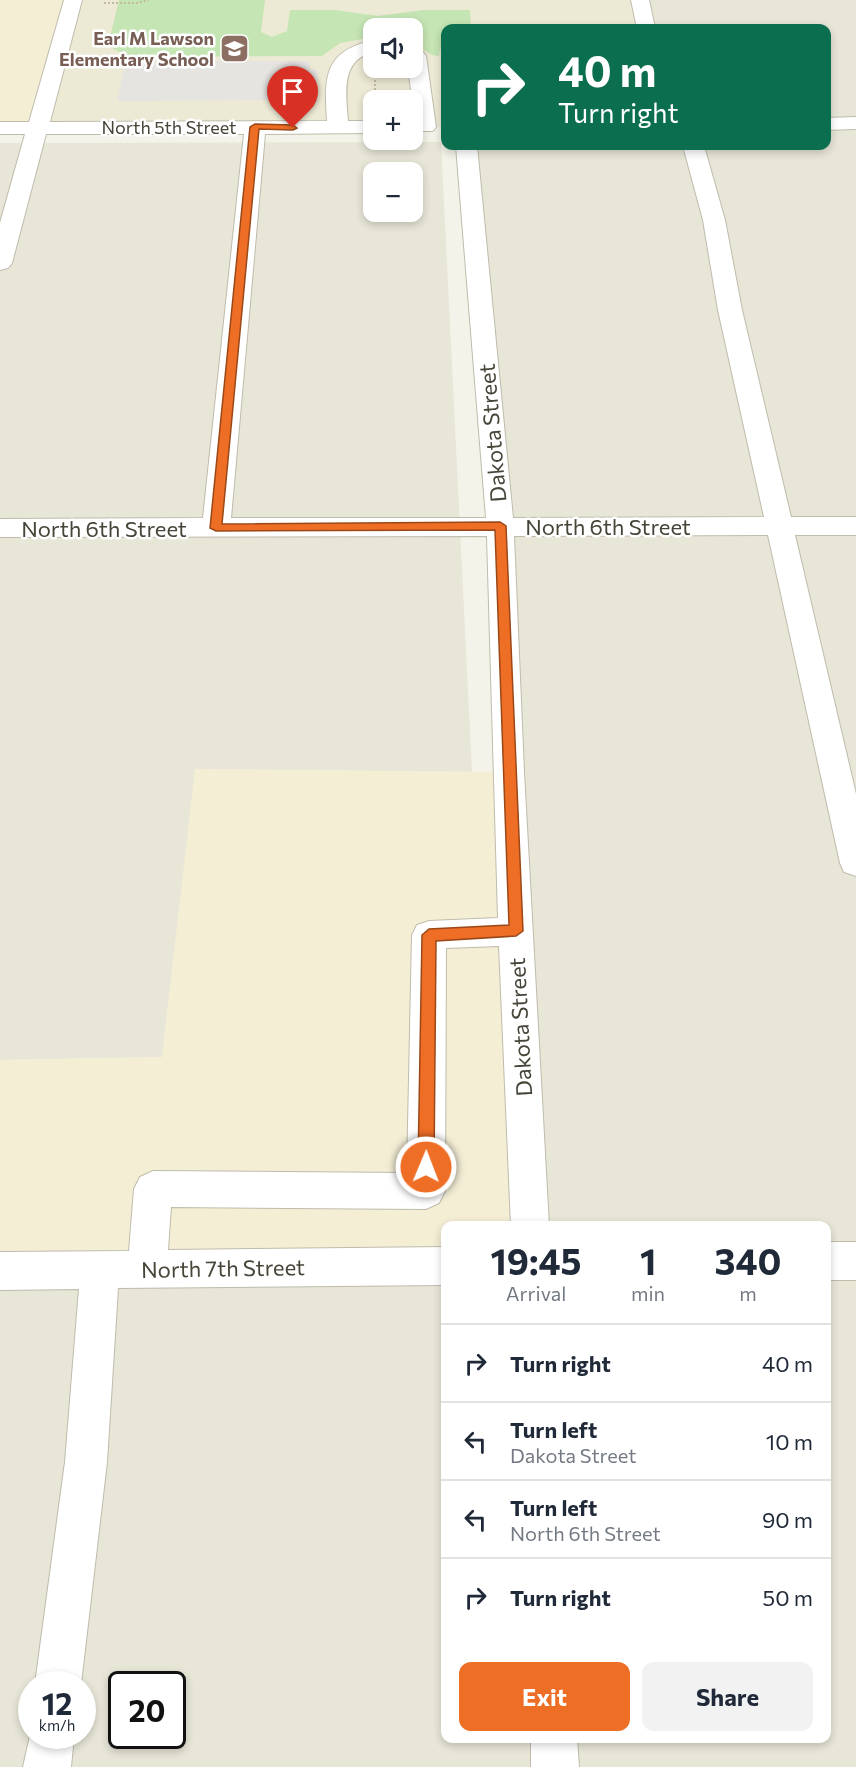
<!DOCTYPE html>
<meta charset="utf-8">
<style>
body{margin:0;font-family:Commissioner,sans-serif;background:#f2f2f3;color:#1f2937;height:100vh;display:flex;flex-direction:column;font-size:22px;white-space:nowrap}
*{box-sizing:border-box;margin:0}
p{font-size:20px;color:#747a83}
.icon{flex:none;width:33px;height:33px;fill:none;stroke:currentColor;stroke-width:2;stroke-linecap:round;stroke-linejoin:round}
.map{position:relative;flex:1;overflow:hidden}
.sheet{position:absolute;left:441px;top:1221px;width:390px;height:522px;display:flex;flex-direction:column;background:#fff;border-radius:12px;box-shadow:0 3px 9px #0003}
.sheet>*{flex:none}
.hud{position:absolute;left:441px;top:24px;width:390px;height:126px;border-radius:12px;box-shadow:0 3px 9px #0003;background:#0b6e4f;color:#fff;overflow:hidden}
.tools{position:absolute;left:363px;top:18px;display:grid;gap:12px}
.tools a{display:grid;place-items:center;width:60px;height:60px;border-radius:12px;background:#fff;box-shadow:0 3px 9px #0003;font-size:30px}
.speed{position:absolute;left:18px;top:1671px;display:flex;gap:12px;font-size:30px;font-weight:700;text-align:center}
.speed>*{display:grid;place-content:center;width:78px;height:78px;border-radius:50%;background:#fff;box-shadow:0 3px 9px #0003;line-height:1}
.speed small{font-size:15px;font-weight:400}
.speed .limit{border:3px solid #111;border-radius:9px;background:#fff;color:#111}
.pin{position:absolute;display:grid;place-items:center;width:51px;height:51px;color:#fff;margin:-62px -26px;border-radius:50% 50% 50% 0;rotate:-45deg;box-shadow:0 0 6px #0007}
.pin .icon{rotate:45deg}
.me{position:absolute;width:66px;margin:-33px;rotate:1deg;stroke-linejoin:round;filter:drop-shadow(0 0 4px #0008)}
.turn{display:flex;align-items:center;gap:21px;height:126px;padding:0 18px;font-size:27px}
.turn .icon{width:78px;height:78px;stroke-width:2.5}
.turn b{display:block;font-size:42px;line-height:51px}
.eta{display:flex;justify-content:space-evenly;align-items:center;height:102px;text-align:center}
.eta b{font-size:36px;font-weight:700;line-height:42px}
.cta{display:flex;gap:12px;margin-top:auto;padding:12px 18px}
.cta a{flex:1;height:69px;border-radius:12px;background:#ef6e25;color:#fff;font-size:24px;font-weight:700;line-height:69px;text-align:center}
.cta a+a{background:#f2f2f3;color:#1f2937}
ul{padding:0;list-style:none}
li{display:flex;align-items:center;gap:18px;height:78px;padding:0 18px;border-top:2px solid #e0e1e3}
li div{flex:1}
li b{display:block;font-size:22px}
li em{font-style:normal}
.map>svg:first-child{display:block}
.residential{fill:#e7e6d7;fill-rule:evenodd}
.commercial{fill:#f4eed5}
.education{fill:#ecead4;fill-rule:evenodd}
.green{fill:#c5e5b4}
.parking{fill:#e5e4e0}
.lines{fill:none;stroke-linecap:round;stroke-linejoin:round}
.minor-casing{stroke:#bfbcac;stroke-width:2}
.path{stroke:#c0bb9e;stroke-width:2;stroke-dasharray:2 2;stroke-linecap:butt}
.minor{fill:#fff;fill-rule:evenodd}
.route{fill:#ef6e25;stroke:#9b4818;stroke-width:1.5}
.labels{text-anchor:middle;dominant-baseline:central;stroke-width:5;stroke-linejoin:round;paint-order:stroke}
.far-education-label{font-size:18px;font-weight:bold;fill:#785e54;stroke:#fff;text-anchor:end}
.far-street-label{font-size:18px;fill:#474438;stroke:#fff}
.street-label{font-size:22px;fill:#474438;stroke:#fff}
</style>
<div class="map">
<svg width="856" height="1767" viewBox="0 0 856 1767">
<rect width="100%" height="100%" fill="#f4f3e9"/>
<path class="residential" d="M 640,0 L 856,0 L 856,1767 L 0,1767 L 0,1271 L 445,1266 L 446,1738 L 826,1738 L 826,1226 L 530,1225 L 493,434 L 466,146 L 826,146 L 826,28 L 646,28 ZM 32,1684 L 82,1684 L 82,1736 L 32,1736 ZM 122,1684 L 172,1684 L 172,1736 L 122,1736 Z
M 441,142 L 472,772 L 196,769 L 162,1057 L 0,1060 L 0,143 ZM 374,172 L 412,172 L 412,212 L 374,212 Z"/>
<path class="commercial" d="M 0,0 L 73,0 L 37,128 L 0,128 Z
M 195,769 L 508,772 L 530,1225 L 446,1226 L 445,1266 L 0,1271 L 0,1060 L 162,1057 Z"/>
<path class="education" d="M 73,0 L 640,0 L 646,28 L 446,28 L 445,127 L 413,127 L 412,100 L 374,100 L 373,127 L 37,128 ZM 374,28 L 412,28 L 412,68 L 374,68 Z"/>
<path class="green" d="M 119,0 L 265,0 L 261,32 L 272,37 L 287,31 L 290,10 L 335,10 L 378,16 L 423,10 L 470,10 L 471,28 L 446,28 L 445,49 L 440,49 L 439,56 L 432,55 L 413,43 L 412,28 L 374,28 L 373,37 L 340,43 L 322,56 L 129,57 L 108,46 Z"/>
<path class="parking" d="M 126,61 L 310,61 L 310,70 L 318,70 L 316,88 L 301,90 L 301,100 L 117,101 Z"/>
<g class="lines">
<defs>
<path id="minor" d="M 64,0 L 82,0 L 50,122 L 327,121 C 324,76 324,51 374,40 L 374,52 C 340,59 346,94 348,121 L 374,121 L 374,133 L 265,134 L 231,518 L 486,518 L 456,146 L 477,146 L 513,518 L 764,517 L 718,310 L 703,220 L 683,146 L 704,146 L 725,220 L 742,310 L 791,517 L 856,517 L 856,535 L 795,535 L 856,794 L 856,876 L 844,872 L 840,863 L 768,535 L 514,536 L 524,772 L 549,1226 L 511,1226 L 499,946 L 446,948 L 445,1191 L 439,1203 L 426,1209 L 171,1207 L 168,1250 L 446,1247 L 446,1285 L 118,1288 L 107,1462 L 81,1684 L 35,1684 L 65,1462 L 79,1289 L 0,1290 L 0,1252 L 129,1251 L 134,1189 L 140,1177 L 153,1171 L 407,1173 L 412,935 L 417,925 L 429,921 L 498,918 L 487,536 L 0,537 L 0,519 L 203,518 L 244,134 L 46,134 L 12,263 L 8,268 L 0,270 L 0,223 L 25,134 L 0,134 L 0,122 L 29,122 Z
M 631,0 L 649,0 L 655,28 L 637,28 Z
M 412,49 L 423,52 L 426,56 L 436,127 L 433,131 L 419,131 L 416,127 L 408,68 L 412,68 Z
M 856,117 L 856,129 L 826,130 L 826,118 Z
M 826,1242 L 856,1242 L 856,1280 L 826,1280 Z
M 32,1727 L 32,1736 L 74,1736 L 71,1767 L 23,1767 Z
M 531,1738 L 577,1738 L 579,1767 L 531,1767 Z"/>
</defs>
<use href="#minor" class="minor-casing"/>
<path class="path" d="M 104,3 L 137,3 L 149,0
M 375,80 L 375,97"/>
<use href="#minor" class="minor"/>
</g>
<path class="route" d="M 255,124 L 293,125 L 297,128 L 293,130 L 259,129 L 222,524 L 500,522 L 506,526 L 523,931 L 516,936 L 436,941 L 434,1167 L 431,1172 L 426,1174 L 421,1172 L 418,1167 L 422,935 L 429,929 L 509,925 L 495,530 L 216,531 L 210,528 L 250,127 Z"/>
<defs>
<symbol id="school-square" viewBox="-11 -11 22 22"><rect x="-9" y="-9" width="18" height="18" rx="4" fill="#8d6e63" stroke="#fff"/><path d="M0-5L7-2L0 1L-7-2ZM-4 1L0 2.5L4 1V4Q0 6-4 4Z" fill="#fff"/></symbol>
</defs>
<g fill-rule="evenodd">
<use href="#school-square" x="218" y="32" width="33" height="33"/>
</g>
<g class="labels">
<g class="far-education-label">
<text x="214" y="38">Earl M Lawson<tspan x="214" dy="21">Elementary School</tspan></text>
</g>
<g class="far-street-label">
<text x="169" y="127">North 5th Street</text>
</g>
<g class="street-label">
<text transform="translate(492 433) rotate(-95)">Dakota Street</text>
<text x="608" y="526">North 6th Street</text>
<text x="104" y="528">North 6th Street</text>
<text transform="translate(520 1027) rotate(-93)">Dakota Street</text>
<text transform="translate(223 1268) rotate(-1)">North 7th Street</text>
</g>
</g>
</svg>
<div class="tools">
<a><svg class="icon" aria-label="sound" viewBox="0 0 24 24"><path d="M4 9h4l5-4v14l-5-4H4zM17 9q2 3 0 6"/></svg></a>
<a>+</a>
<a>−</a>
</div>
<div class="speed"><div>12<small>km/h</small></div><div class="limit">20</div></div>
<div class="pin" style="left:293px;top:128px;background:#d93025"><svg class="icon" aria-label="arrive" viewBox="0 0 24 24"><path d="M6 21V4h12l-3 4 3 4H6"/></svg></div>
<svg class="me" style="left:426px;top:1167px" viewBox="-20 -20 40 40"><circle r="17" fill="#ef6e25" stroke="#fff" stroke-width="3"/><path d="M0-11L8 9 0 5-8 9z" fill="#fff"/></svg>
<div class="hud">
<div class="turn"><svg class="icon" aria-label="right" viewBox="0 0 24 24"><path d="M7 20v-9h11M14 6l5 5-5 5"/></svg><div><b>40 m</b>Turn right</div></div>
</div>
<section class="sheet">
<div class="eta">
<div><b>19:45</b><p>Arrival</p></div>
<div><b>1</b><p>min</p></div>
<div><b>340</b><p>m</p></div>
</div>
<ul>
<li><svg class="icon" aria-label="right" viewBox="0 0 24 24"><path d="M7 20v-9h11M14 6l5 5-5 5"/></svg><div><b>Turn right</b></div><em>40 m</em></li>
<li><svg class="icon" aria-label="left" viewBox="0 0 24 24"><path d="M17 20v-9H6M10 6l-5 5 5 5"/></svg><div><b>Turn left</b><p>Dakota Street</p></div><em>10 m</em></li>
<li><svg class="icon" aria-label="left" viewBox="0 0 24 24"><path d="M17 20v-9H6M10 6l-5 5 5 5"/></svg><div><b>Turn left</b><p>North 6th Street</p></div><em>90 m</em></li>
<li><svg class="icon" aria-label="right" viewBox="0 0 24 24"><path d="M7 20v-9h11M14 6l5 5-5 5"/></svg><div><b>Turn right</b></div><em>50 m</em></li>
</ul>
<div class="cta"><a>Exit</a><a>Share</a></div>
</section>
</div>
